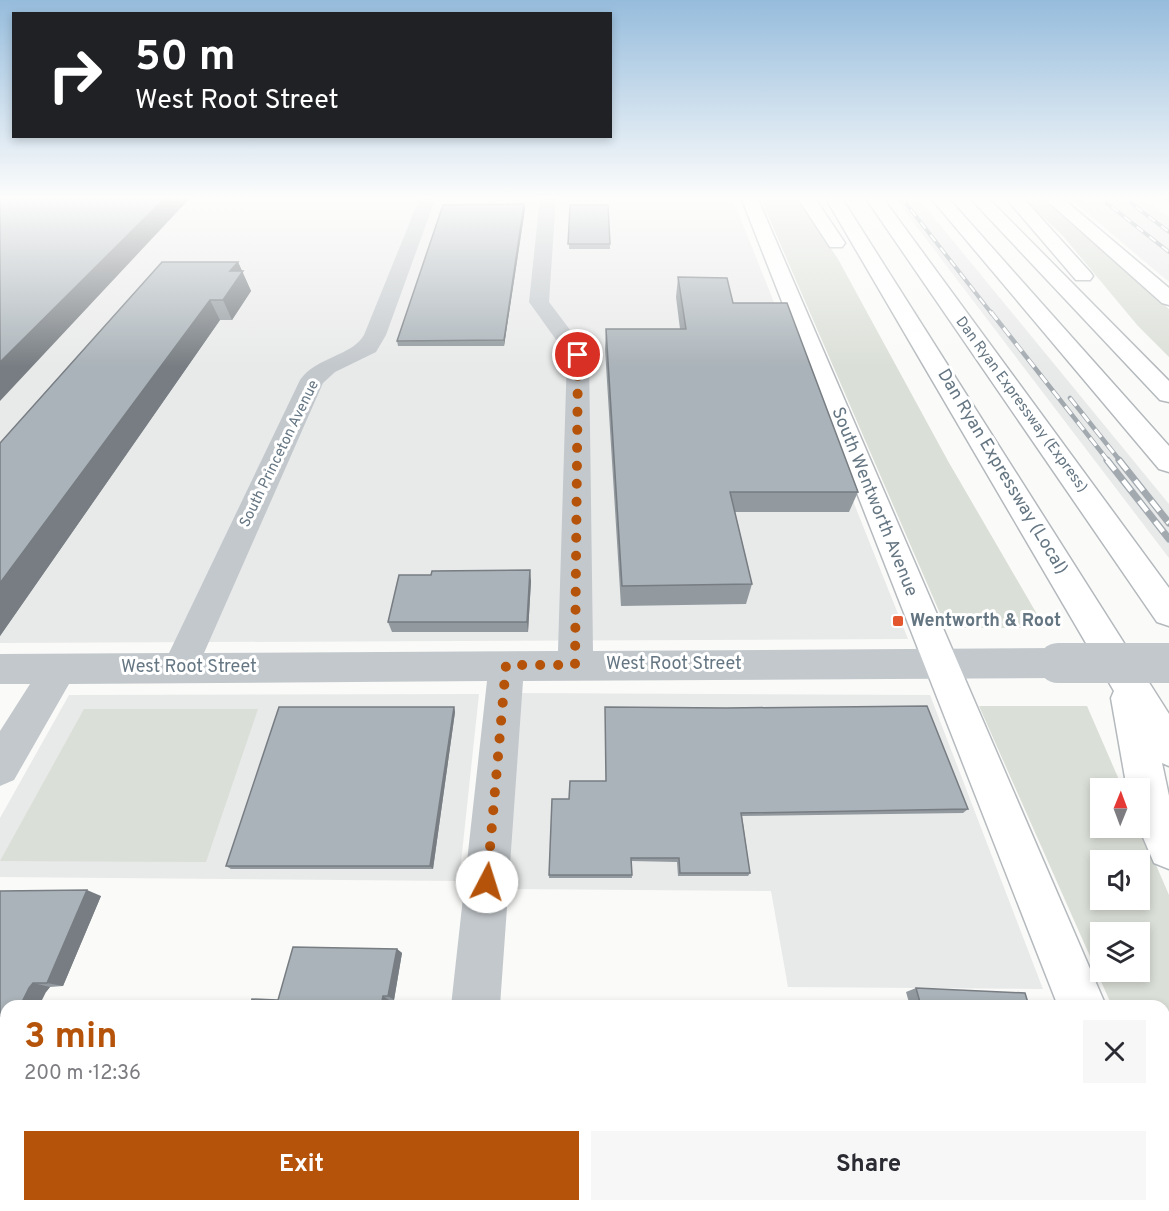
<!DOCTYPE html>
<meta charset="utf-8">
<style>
body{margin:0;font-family:Overpass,sans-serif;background:#f7f7f7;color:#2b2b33;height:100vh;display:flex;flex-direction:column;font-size:22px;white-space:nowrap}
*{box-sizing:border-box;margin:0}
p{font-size:20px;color:#7c7c81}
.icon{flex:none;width:33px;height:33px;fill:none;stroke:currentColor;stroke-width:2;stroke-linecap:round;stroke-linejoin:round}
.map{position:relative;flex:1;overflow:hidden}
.side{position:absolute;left:0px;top:1000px;width:1170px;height:212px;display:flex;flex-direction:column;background:#fff;border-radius:18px 18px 0 0;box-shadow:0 3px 9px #0003}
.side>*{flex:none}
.banner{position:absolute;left:12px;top:12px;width:600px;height:126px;border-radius:0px;box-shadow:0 3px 9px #0003;background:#202124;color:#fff;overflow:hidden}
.needle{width:39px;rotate:1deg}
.controls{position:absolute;left:1090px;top:778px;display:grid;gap:12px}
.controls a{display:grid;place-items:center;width:60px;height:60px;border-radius:0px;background:#fff;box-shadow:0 3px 9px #0003;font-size:30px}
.pin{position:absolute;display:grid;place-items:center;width:51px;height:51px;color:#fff;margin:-26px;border:3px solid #fff;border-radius:50%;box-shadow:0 2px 6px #0007}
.me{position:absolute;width:66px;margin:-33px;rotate:5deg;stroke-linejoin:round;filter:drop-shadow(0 0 4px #0008)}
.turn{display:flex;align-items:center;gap:21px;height:126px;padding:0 24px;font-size:27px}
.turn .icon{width:78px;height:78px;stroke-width:2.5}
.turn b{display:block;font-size:42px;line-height:51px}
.round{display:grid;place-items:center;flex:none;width:63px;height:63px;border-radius:0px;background:#f7f7f7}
.summary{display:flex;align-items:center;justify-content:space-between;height:102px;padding:0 24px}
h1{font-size:36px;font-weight:700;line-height:45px;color:#b45309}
.action{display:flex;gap:12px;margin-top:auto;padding:12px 24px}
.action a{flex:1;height:69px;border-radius:0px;background:#b45309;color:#fff;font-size:24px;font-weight:700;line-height:69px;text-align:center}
.action a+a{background:#f7f7f7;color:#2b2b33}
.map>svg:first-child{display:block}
.built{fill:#e8e9e9}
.green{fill:#dadfd7;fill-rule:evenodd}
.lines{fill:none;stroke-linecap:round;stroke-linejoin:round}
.major-casing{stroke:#b5babe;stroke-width:3}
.highway-casing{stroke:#b4b9bd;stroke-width:3}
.minor{fill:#c3c8cc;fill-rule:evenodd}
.major{fill:#fff;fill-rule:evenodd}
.highway{fill:#fff;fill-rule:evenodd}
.rail-far2-casing{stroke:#a2aab0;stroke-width:4}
.rail-far1-casing{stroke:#a2aab0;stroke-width:4.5}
.rail-casing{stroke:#a2aab0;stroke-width:7}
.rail-far2{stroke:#fff;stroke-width:2;stroke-dasharray:8;stroke-linecap:butt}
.rail-far1{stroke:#fff;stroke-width:3;stroke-dasharray:10;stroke-linecap:butt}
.rail{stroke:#fff;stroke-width:4.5;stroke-dasharray:13;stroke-linecap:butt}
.minor-bridge{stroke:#c3c8cc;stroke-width:40}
.wall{fill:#929a9f}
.shaded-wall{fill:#777d82}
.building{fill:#aab3b9;stroke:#777d82;stroke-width:1.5}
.route{stroke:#b45309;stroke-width:10;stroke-dasharray:0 18}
.poi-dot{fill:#e4572e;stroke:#fff;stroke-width:2}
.labels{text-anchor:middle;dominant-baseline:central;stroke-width:6;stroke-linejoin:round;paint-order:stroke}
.far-street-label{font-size:15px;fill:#657683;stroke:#fff}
.street-label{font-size:18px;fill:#657683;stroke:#fff}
.poi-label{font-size:18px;font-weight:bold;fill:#657683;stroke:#fff;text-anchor:start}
</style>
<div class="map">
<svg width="1169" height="1211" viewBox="0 0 1169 1211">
<rect width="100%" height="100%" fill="#fafaf8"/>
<path class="built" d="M 0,197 L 732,197 L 908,639 L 0,643 Z
M 894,197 L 917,197 L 1169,504 L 1169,558 Z
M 1068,197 L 1142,197 L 1169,217 L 1169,282 Z
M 518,693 L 930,695 L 1043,989 L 788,987 L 771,891 L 504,889 Z
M 479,694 L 459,881 L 0,877 L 0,818 L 69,695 Z"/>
<path class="green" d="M 760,197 L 796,197 L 838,259 L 948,461 L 1045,628 L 955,628 L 942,618 Z
M 1021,197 L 1042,197 L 1169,309 L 1169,357 L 1138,326 L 1063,236 Z
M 979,706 L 1087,706 L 1123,789 L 1101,789 L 1101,828 L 1140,828 L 1169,895 L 1169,1136 L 1164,1124 L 1164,1006 L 1112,1006 ZM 1101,861 L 1140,861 L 1140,900 L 1101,900 ZM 1101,933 L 1140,933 L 1140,972 L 1101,972 Z
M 84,709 L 258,709 L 206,862 L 0,861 Z"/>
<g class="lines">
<defs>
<path id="major" d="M 741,197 L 757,197 L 1106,1006 L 1058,1006 Z
M 1043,197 L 1061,197 L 1169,288 L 1169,305 L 1162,303 Z
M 1164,1175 L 1169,1177 L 1169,1211 L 1138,1211 L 1136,1206 L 1164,1206 Z"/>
<path id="highway" d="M 797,197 L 814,197 L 845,243 L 842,247 L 830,247 Z
M 825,197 L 841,197 L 1169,714 L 1169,766 L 1162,763 L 1169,796 L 1169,869 L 1154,863 L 1139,828 L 1140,789 L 1127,789 L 1111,698 L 1114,691 Z
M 865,197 L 882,197 L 1169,588 L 1169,626 L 1157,622 Z
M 930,197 L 947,197 L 1169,446 L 1169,472 L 1159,469 Z
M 969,197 L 987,197 L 1169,381 L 1169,402 L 1160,400 Z
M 1005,197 L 1022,197 L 1090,272 L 1093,276 L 1090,280 L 1076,280 Z"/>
</defs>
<use href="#major" class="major-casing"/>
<use href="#highway" class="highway-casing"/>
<path class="minor" d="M 420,197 L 436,197 L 386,335 L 376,352 L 335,372 L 323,383 L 204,653 L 558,651 L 567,355 L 529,302 L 540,197 L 556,197 L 549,302 L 589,355 L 593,651 L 1058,648 L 1070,652 L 1076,663 L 1070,674 L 1058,678 L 523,681 L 500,1006 L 451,1006 L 487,681 L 69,684 L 14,780 L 0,786 L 0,731 L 30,684 L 0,684 L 0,654 L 169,653 L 300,380 C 316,357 352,356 364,335 Z
M 430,1206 L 488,1206 L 488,1211 L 430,1211 Z"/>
<use href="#major" class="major"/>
<use href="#highway" class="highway"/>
<defs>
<path id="rail-far2" d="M 901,197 L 992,314
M 1099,197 L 1169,252
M 1123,197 L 1169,232"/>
<path id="rail-far1" d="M 991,312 L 1109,462
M 1070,398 L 1121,462"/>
<path id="rail" d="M 1107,460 L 1169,539
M 1119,460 L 1169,523"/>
</defs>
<use href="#rail-far2" class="rail-far2-casing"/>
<use href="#rail-far1" class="rail-far1-casing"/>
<use href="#rail" class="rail-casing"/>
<use href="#rail-far2" class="rail-far2"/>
<use href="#rail-far1" class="rail-far1"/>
<use href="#rail" class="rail"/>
<path class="minor-bridge" d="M 1058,663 L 1169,663"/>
</g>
<path class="wall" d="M 1163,197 L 1169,197 L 1169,202 Z
M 524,204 L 525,209 L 504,346 L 398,346 L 397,341 Z
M 570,205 L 610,244 L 610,249 L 569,249 Z
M 238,262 L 251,291 L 232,320 L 220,320 L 0,636 L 0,443 Z
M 678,277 L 733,303 L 858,492 L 849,512 L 735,512 L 752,584 L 746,604 L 621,606 L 605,349 L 606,329 L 680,329 L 676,297 Z
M 531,581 L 528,632 L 392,632 L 388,622 Z
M 454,707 L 455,712 L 433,869 L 231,869 L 226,866 Z
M 569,799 L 968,809 L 963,813 L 742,816 L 750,873 L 748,876 L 678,876 L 677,862 L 631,861 L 632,878 L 549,878 L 549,875 Z
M 0,891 L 101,896 L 63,986 L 50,987 L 46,992 L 6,1006 L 6,1042 L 2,1051 L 0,1051 Z
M 397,949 L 402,953 L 394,1000 L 278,1000 Z
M 916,988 L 1029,1006 L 910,1006 L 906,992 Z
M 685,1206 L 812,1206 L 813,1211 L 686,1211 Z"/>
<path class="shaded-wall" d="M 166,197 L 191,197 L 0,401 L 0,362 Z
M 524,204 L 525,209 L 504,346 L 504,340 Z
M 238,262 L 251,291 L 232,320 L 223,300 L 230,271 Z
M 210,300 L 220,320 L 0,636 L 0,583 Z
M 530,570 L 531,581 L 528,632 L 527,622 Z
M 454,707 L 455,712 L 433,869 L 430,866 Z
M 87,890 L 101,896 L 63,986 L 47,983 Z
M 397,949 L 402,953 L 394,1000 L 388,996 Z
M 33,983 L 50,987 L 46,992 L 39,1006 L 20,1006 L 29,988 Z
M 383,996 L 389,1000 L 388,1006 L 381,1006 Z
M 0,1041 L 6,1042 L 2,1051 L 0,1051 Z
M 0,1122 L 6,1122 L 0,1137 Z"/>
<path class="building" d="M 0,197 L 166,197 L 0,362 Z
M 524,204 L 504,340 L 397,341 L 443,205 Z
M 570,205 L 608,205 L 610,244 L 568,244 Z
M 162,262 L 238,262 L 230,271 L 243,271 L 223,300 L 210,300 L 0,583 L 0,443 Z
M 678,277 L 727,278 L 733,303 L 787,303 L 858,492 L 730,492 L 752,584 L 622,586 L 606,329 L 686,329 Z
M 530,570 L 527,622 L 388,622 L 399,575 L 431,575 L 432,571 Z
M 927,706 L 968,809 L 741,813 L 750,873 L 680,873 L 679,858 L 631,858 L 632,875 L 549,875 L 552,799 L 569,799 L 570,781 L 606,781 L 605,707 L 726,708 Z
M 279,707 L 454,707 L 430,866 L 226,866 Z
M 87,890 L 47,983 L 33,983 L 29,988 L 20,1006 L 6,1006 L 6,1035 L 4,1040 L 0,1040 L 0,891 Z
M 293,947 L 397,949 L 388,996 L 383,996 L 381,1006 L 250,1006 L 252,999 L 278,1000 Z
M 916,988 L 1025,993 L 1029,1006 L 921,1006 Z
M 644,1002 L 645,1006 L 553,1006 L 553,1003 Z
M 554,1206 L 639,1206 L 640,1211 L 554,1211 Z
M 689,1206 L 812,1206 L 813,1211 L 689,1211 Z"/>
<linearGradient id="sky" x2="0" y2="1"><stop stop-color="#96bcdc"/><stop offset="0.54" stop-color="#fdfdfc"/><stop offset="1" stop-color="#fdfdfc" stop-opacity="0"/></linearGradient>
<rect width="1169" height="367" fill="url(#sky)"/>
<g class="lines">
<path class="route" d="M 487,882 L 506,665 L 575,665 L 578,355"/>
</g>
<rect class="poi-dot" x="892" y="615" width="12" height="12" rx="3"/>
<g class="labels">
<g class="far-street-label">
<text transform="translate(1021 405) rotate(54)">Dan Ryan Expressway (Express)</text>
<text transform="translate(280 454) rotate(-64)">South Princeton Avenue</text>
</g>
<g class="street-label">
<text transform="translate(1002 472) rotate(59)">Dan Ryan Expressway (Local)</text>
<text transform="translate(874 502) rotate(68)">South Wentworth Avenue</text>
<text x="674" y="664">West Root Street</text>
<text x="189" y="667">West Root Street</text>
</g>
<g class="poi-label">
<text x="910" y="621">Wentworth &amp; Root</text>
</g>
</g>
</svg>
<div class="controls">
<a><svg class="needle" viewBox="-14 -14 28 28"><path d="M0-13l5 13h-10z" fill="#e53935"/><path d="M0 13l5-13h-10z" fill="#7c7c81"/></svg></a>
<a><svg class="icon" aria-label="sound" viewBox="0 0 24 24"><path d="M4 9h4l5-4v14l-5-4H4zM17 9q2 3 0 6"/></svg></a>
<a><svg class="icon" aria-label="layers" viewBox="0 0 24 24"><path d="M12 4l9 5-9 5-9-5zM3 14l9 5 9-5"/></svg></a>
</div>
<div class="pin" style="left:578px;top:355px;background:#d93025"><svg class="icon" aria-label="arrive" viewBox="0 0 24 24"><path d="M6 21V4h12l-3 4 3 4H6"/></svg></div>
<svg class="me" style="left:487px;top:882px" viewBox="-20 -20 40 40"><circle r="19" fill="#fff"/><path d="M0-13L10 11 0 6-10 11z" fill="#b45309"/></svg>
<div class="banner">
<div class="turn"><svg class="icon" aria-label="right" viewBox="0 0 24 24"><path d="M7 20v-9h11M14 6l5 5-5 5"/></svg><div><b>50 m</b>West Root Street</div></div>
</div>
<section class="side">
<div class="summary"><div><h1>3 min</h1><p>200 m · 12:36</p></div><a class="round"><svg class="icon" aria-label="close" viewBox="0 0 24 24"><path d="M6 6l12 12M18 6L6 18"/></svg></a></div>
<div class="action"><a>Exit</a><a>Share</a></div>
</section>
</div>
